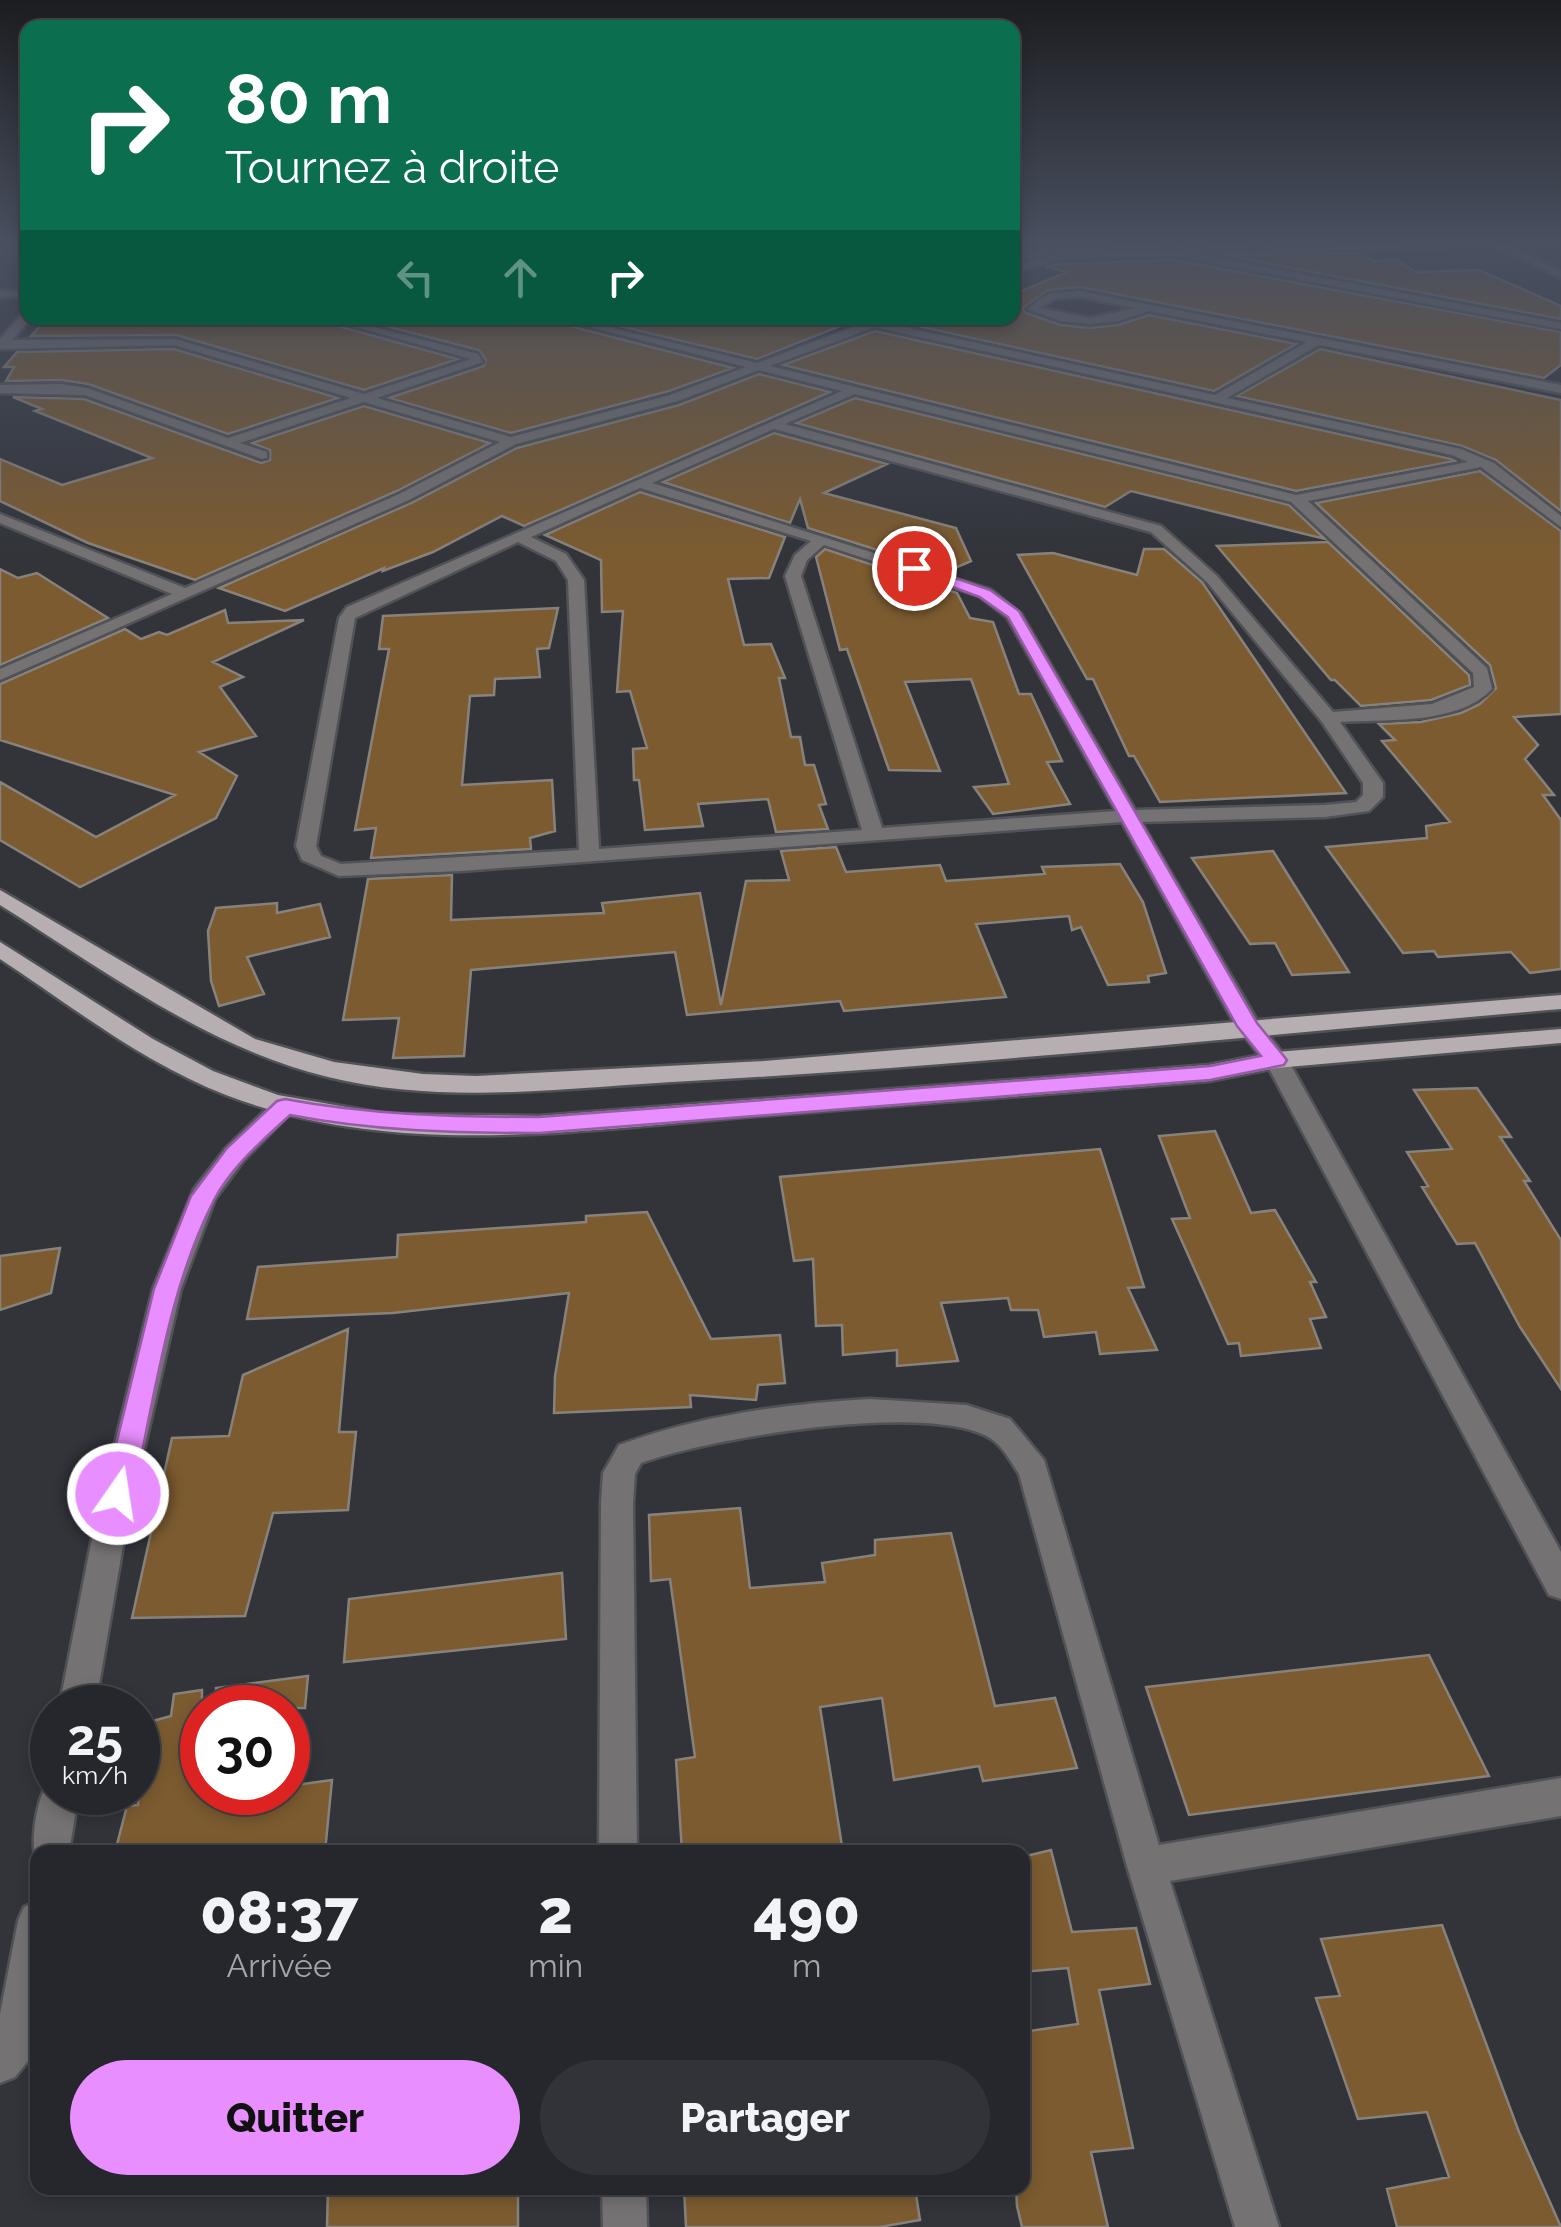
<!DOCTYPE html>
<html lang="fr">
<meta charset="utf-8">
<style>
body{margin:0;font-family:Raleway,sans-serif;background:#323338;color:#f1f3f6;height:100vh;display:flex;flex-direction:column;font-size:38px;white-space:nowrap}
*{box-sizing:border-box;margin:0}
p{font-size:32px;color:#a4a5a9}
.icon{flex:none;width:55px;height:55px;fill:none;stroke:currentColor;stroke-width:2;stroke-linecap:round;stroke-linejoin:round}
.map{position:relative;flex:1;overflow:hidden}
.panel{position:absolute;left:30px;top:1845px;width:1000px;height:350px;display:flex;flex-direction:column;background:#26272c;border-radius:20px;box-shadow:0 5px 15px #0003,0 0 0 2px #424448}
.panel>*{flex:none}
.hud{position:absolute;left:20px;top:20px;width:1000px;height:305px;border-radius:20px;box-shadow:0 5px 15px #0003,0 0 0 2px #424448;background:#0b6e4f;color:#fff;overflow:hidden}
.speed{position:absolute;left:30px;top:1685px;display:flex;gap:20px;font-size:50px;font-weight:700;text-align:center}
.speed>*{display:grid;place-content:center;width:130px;height:130px;border-radius:50%;background:#26272c;box-shadow:0 5px 15px #0003,0 0 0 2px #424448;line-height:1}
.speed small{font-size:25px;font-weight:400}
.speed .limit{border:15px solid #d22;background:#fff;color:#111}
.pin{position:absolute;display:grid;place-items:center;width:85px;height:85px;color:#fff;margin:-42px;border:5px solid #fff;border-radius:50%;box-shadow:0 2px 10px #0007}
.me{position:absolute;width:110px;margin:-55px;rotate:13deg;stroke-linejoin:round;filter:drop-shadow(0 0 8px #0008)}
.turn{display:flex;align-items:center;gap:35px;height:210px;padding:0 40px;font-size:45px}
.turn .icon{width:130px;height:130px;stroke-width:2.5}
.turn b{display:block;font-size:70px;line-height:85px}
.lanes{display:flex;align-items:center;height:95px;padding:0 40px;background:#0003;justify-content:center;gap:50px;direction:ltr}
.lanes .off{opacity:.35}
.eta{display:flex;justify-content:space-evenly;align-items:center;height:170px;text-align:center}
.eta b{font-size:60px;font-weight:800;line-height:70px}
.primary-button{display:flex;gap:20px;margin-top:auto;padding:20px 40px}
.primary-button a{flex:1;height:115px;border-radius:60px;background:#e88eff;color:#111;font-size:40px;font-weight:800;line-height:115px;text-align:center}
.primary-button a+a{background:#323338;color:#f1f3f6}
.map>svg:first-child{display:block}
.building{fill:#7c5b30;stroke:#88827c;stroke-width:2.5}
.lines{fill:none;stroke-linecap:round;stroke-linejoin:round}
.minor-casing{stroke:#505257;stroke-width:5}
.major-casing{stroke:#505257;stroke-width:5}
.minor{fill:#757273;fill-rule:evenodd}
.major{fill:#b6aeb0;fill-rule:evenodd}
.route{fill:#e88eff;stroke:#975ca6;stroke-width:2.5}
</style>
<div class="map">
<svg width="1561" height="2227" viewBox="0 0 1561 2227">
<rect width="100%" height="100%" fill="#32343a"/>
<path class="building" d="M 1106,243 L 1334,243 L 1207,248 L 1203,252 L 1174,246 L 1059,250 L 1012,260 L 1012,245 Z
M 1360,253 L 1373,261 L 1396,260 L 1416,272 L 1479,270 L 1561,306 L 1561,319 L 1223,255 Z
M 1174,260 L 1561,332 L 1561,365 L 1544,378 L 1080,287 L 1048,290 L 1023,308 L 1026,313 L 1061,325 L 1090,328 L 1118,325 L 1149,315 L 1296,344 L 1214,391 L 908,324 L 922,318 L 1012,318 L 1012,295 L 1067,272 L 1046,267 L 1060,264 Z
M 47,318 L 121,318 L 116,324 L 217,318 L 320,318 L 323,322 L 458,359 L 364,390 L 176,335 L 31,336 Z
M 353,318 L 551,318 L 554,322 L 733,368 L 669,391 L 511,433 L 389,398 L 484,366 L 486,360 L 479,350 Z
M 585,318 L 861,318 L 757,359 Z
M 875,331 L 1451,459 L 1455,461 L 1296,491 L 783,365 Z
M 174,349 L 338,398 L 228,434 L 88,384 L 61,380 L 6,381 L 14,367 L 4,367 L 17,352 Z
M 1320,349 L 1561,400 L 1561,511 L 1496,460 L 1462,446 L 1237,396 Z
M 759,374 L 830,392 L 524,526 L 502,516 L 433,552 L 383,571 L 384,568 L 285,611 L 219,588 L 411,503 L 517,448 L 679,405 Z
M 13,397 L 84,399 L 261,463 L 270,460 L 270,450 L 252,443 L 364,406 L 490,443 L 397,491 L 195,580 L 88,543 L 0,501 L 0,459 L 62,485 L 152,458 L 35,411 L 42,409 Z
M 855,398 L 1289,505 L 1325,539 L 1131,491 L 1105,507 L 796,423 Z
M 774,433 L 887,464 L 824,493 L 956,528 L 971,561 L 946,572 L 808,528 L 800,499 L 790,523 L 663,482 Z
M 1480,471 L 1561,531 L 1561,714 L 1514,717 L 1538,745 L 1525,759 L 1554,795 L 1543,795 L 1561,820 L 1561,969 L 1530,973 L 1511,952 L 1438,957 L 1434,951 L 1403,953 L 1326,847 L 1427,838 L 1426,826 L 1450,822 L 1382,741 L 1395,740 L 1379,724 L 1421,722 L 1461,713 L 1480,704 L 1496,688 L 1490,665 L 1316,503 Z
M 640,492 L 785,537 L 769,578 L 728,579 L 744,645 L 771,644 L 785,678 L 779,678 L 791,737 L 800,737 L 805,765 L 814,765 L 826,804 L 819,805 L 828,829 L 776,832 L 768,799 L 698,804 L 703,826 L 645,830 L 639,780 L 634,780 L 633,749 L 647,748 L 630,691 L 617,692 L 623,611 L 602,612 L 601,560 L 545,535 Z
M 1328,542 L 1469,675 L 1470,685 L 1431,700 L 1361,706 L 1335,680 L 1331,680 L 1217,546 Z
M 825,549 L 957,593 L 970,618 L 993,622 L 1019,694 L 1031,694 L 1062,761 L 1047,762 L 1070,804 L 993,814 L 974,787 L 1009,784 L 971,679 L 905,682 L 940,771 L 889,770 L 847,649 L 840,650 L 816,557 Z
M 1144,549 L 1164,549 L 1202,582 L 1346,793 L 1160,802 L 1134,756 L 1129,756 L 1093,679 L 1087,679 L 1018,555 L 1053,553 L 1137,575 Z
M 0,569 L 18,578 L 37,573 L 108,618 L 0,665 Z
M 558,608 L 549,648 L 537,649 L 540,677 L 495,679 L 494,695 L 470,696 L 462,785 L 552,780 L 555,831 L 530,838 L 531,849 L 371,858 L 376,828 L 355,830 L 389,649 L 379,649 L 383,616 Z
M 225,610 L 228,623 L 304,620 L 213,662 L 243,677 L 220,687 L 256,736 L 199,752 L 237,776 L 216,818 L 80,887 L 0,840 L 0,782 L 96,837 L 175,795 L 0,740 L 0,684 L 125,629 L 141,639 L 159,632 L 167,635 Z
M 836,847 L 846,872 L 940,865 L 946,881 L 1045,874 L 1042,867 L 1120,864 L 1143,902 L 1166,973 L 1148,976 L 1149,982 L 1108,985 L 1081,927 L 1072,930 L 1069,916 L 976,924 L 1006,997 L 844,1011 L 840,1001 L 687,1015 L 675,952 L 471,970 L 464,1056 L 393,1058 L 399,1018 L 343,1020 L 368,879 L 452,875 L 451,920 L 604,913 L 602,903 L 700,893 L 721,1005 L 746,881 L 789,880 L 781,851 Z
M 1273,851 L 1349,972 L 1292,975 L 1275,943 L 1250,944 L 1192,858 Z
M 277,903 L 277,913 L 320,904 L 330,937 L 247,957 L 264,994 L 219,1006 L 211,981 L 208,931 L 216,908 Z
M 1477,1088 L 1511,1137 L 1500,1137 L 1530,1181 L 1524,1181 L 1561,1240 L 1561,1389 L 1520,1327 L 1475,1243 L 1457,1244 L 1422,1187 L 1428,1186 L 1407,1152 L 1452,1149 L 1414,1090 Z
M 1215,1131 L 1251,1213 L 1275,1210 L 1316,1282 L 1310,1282 L 1326,1317 L 1310,1319 L 1321,1348 L 1241,1356 L 1239,1343 L 1228,1344 L 1172,1219 L 1190,1218 L 1159,1136 Z
M 1100,1149 L 1144,1287 L 1128,1288 L 1157,1350 L 1100,1354 L 1096,1332 L 1044,1337 L 1038,1310 L 1011,1310 L 1008,1298 L 941,1303 L 958,1361 L 897,1366 L 897,1350 L 843,1355 L 842,1325 L 816,1326 L 813,1259 L 794,1261 L 780,1177 Z
M 647,1212 L 711,1339 L 780,1335 L 785,1383 L 758,1385 L 756,1400 L 690,1395 L 691,1407 L 554,1413 L 555,1376 L 569,1293 L 393,1313 L 247,1319 L 258,1267 L 397,1257 L 398,1235 L 586,1222 L 586,1216 Z
M 60,1248 L 51,1293 L 0,1310 L 0,1256 Z
M 348,1329 L 339,1432 L 356,1432 L 348,1510 L 273,1513 L 245,1616 L 132,1618 L 172,1438 L 229,1436 L 243,1375 Z
M 740,1508 L 750,1588 L 825,1582 L 822,1563 L 875,1555 L 875,1540 L 951,1533 L 995,1706 L 1055,1698 L 1077,1768 L 983,1781 L 979,1766 L 894,1780 L 882,1698 L 820,1707 L 842,1846 L 798,1852 L 682,1852 L 676,1760 L 695,1757 L 670,1579 L 651,1581 L 649,1515 Z
M 562,1573 L 566,1639 L 344,1662 L 349,1599 Z
M 1429,1655 L 1489,1776 L 1189,1815 L 1146,1687 Z
M 308,1676 L 305,1708 L 217,1708 L 216,1688 Z
M 202,1690 L 202,1797 L 288,1792 L 288,1786 L 332,1780 L 325,1852 L 115,1852 L 127,1806 L 138,1805 L 138,1725 L 171,1716 L 174,1694 Z
M 1051,1850 L 1072,1932 L 1136,1928 L 1150,1984 L 1099,1990 L 1133,2148 L 1091,2152 L 1108,2227 L 1022,2227 L 1017,2206 L 1016,2188 L 1022,2188 L 1022,2032 L 1078,2024 L 1068,1968 L 1022,1972 L 1022,1857 Z
M 1442,1925 L 1519,2132 L 1561,2227 L 1397,2227 L 1387,2189 L 1449,2177 L 1427,2112 L 1358,2119 L 1316,1998 L 1340,1996 L 1321,1939 Z
M 328,2188 L 518,2188 L 518,2227 L 327,2227 Z
M 684,2188 L 915,2188 L 920,2220 L 880,2227 L 686,2227 Z"/>
<g class="lines">
<defs>
<path id="minor" d="M 1415,243 L 1504,243 L 1561,271 L 1561,278 L 1495,246 L 1207,252 Z
M 1174,250 L 1561,323 L 1561,329 L 1174,256 L 1059,260 L 1012,272 L 1012,266 L 1059,254 Z
M 0,291 L 28,291 L 28,297 L 0,297 Z
M 1079,291 L 1561,385 L 1561,393 L 1319,345 L 1227,398 L 1461,449 L 1494,463 L 1561,516 L 1561,527 L 1481,467 L 1308,501 L 1487,668 L 1492,689 C 1458,725 1386,719 1340,722 L 1383,783 L 1383,797 L 1369,811 L 1325,817 L 1141,822 L 1258,1022 L 1288,1060 L 1561,1552 L 1561,1599 L 1549,1595 L 1266,1063 L 1236,1026 L 1122,822 L 461,871 L 339,876 L 302,860 L 296,846 L 339,618 L 347,607 L 842,391 L 759,370 L 678,401 L 516,444 L 409,500 L 0,680 L 0,669 L 172,594 L 0,523 L 0,514 L 185,588 L 399,494 L 500,442 L 364,402 L 240,443 L 267,452 L 267,458 L 262,459 L 85,395 L 0,393 L 0,385 L 61,384 L 87,388 L 228,438 L 351,398 L 174,345 L 0,349 L 0,339 L 24,312 L 31,318 L 12,340 L 175,339 L 364,394 L 471,359 L 324,318 L 340,318 L 478,354 L 483,362 L 377,398 L 511,437 L 670,395 L 746,367 L 555,318 L 571,318 L 757,363 L 864,323 L 864,320 L 893,318 L 886,323 L 1215,395 L 1307,342 L 1149,311 L 1118,321 L 1090,324 L 1061,321 L 1027,309 L 1048,294 ZM 1079,297 L 1136,308 L 1090,318 L 1040,308 L 1055,299 ZM 875,327 L 1452,455 L 1468,462 L 1296,495 L 770,366 ZM 855,394 L 1291,502 L 1473,673 L 1474,687 L 1432,704 L 1333,712 L 1217,576 L 1161,526 L 785,424 ZM 774,429 L 1151,532 L 1207,582 L 1322,722 L 1363,783 L 1363,795 L 1356,802 L 1325,805 L 1135,810 L 1021,614 L 991,590 L 652,483 ZM 640,488 L 811,541 L 795,555 L 785,576 L 862,830 L 599,849 L 584,580 L 566,554 L 531,537 ZM 518,542 L 556,561 L 568,580 L 579,850 L 341,864 L 321,856 L 316,846 L 355,618 ZM 824,545 L 979,596 L 1007,617 L 1116,811 L 882,828 L 801,576 L 807,560 Z
M 285,1098 L 297,1106 L 244,1160 L 215,1199 L 181,1289 L 126,1528 L 95,1708 L 59,1708 L 94,1528 L 153,1289 L 194,1189 L 226,1148 L 276,1100 Z
M 870,1399 L 966,1405 L 1010,1419 L 1044,1460 L 1159,1845 L 1561,1778 L 1561,1816 L 1170,1881 L 1279,2227 L 1235,2227 L 1127,1866 L 1019,1474 C 1011,1462 1003,1446 990,1438 C 927,1401 709,1438 641,1463 L 635,1474 L 633,1503 L 637,1852 L 599,1852 L 601,1503 L 603,1473 L 619,1445 C 701,1415 784,1404 870,1399 Z
M 52,1777 L 52,1792 L 79,1792 L 69,1852 L 38,1852 L 38,1866 C 28,1848 37,1791 52,1777 Z
M 38,1901 L 38,2049 L 15,2077 L 0,2083 L 0,2014 L 18,1921 L 24,1907 Z
M 602,2188 L 646,2188 L 647,2227 L 603,2227 Z"/>
<path id="major" d="M 0,890 L 255,1039 L 334,1062 L 423,1074 L 476,1076 L 764,1061 L 1561,995 L 1561,1009 C 1271,1034 981,1065 690,1081 C 572,1087 445,1106 328,1077 C 206,1047 105,971 0,905 Z
M 0,942 L 153,1039 L 213,1071 L 278,1095 L 386,1114 L 539,1116 L 1209,1065 L 1276,1052 L 1561,1029 L 1561,1043 L 1276,1068 L 1209,1081 C 1058,1093 908,1105 757,1116 C 582,1130 394,1160 226,1095 C 143,1063 73,1007 0,959 Z"/>
</defs>
<use href="#minor" class="minor-casing"/>
<use href="#major" class="major-casing"/>
<use href="#minor" class="minor"/>
<use href="#major" class="major"/>
</g>
<linearGradient id="sky" x2="0" y2="1"><stop stop-color="#1c1d20"/><stop offset="0.44" stop-color="#495060"/><stop offset="1" stop-color="#495060" stop-opacity="0"/></linearGradient>
<rect width="1561" height="555" fill="url(#sky)"/>
<path class="route" d="M 914,564 L 990,590 L 1019,611 L 1257,1023 L 1287,1060 L 1284,1065 L 1210,1080 L 539,1133 C 454,1133 373,1131 290,1115 C 263,1140 231,1167 214,1200 C 168,1289 155,1397 133,1494 L 129,1503 L 118,1507 L 108,1503 L 104,1494 L 154,1289 L 191,1196 L 227,1148 L 277,1101 L 285,1099 C 370,1115 453,1117 539,1117 L 1210,1066 L 1261,1056 L 1237,1026 L 1008,617 L 980,597 L 910,571 L 908,568 Z"/>
</svg>
<div class="speed"><div>25<small>km/h</small></div><div class="limit">30</div></div>
<div class="pin" style="left:914px;top:568px;background:#d93025"><svg class="icon" aria-label="arrive" viewBox="0 0 24 24"><path d="M6 21V4h12l-3 4 3 4H6"/></svg></div>
<svg class="me" style="left:118px;top:1494px" viewBox="-20 -20 40 40"><circle r="17" fill="#e88eff" stroke="#fff" stroke-width="3"/><path d="M0-11L8 9 0 5-8 9z" fill="#fff"/></svg>
<div class="hud">
<div class="turn"><svg class="icon" aria-label="right" viewBox="0 0 24 24"><path d="M7 20v-9h11M14 6l5 5-5 5"/></svg><div><b>80 m</b>Tournez à droite</div></div>
<div class="lanes"><svg class="icon off" aria-label="left" viewBox="0 0 24 24"><path d="M17 20v-9H6M10 6l-5 5 5 5"/></svg><svg class="icon off" aria-label="ahead" viewBox="0 0 24 24"><path d="M12 20V5M6 11l6-6 6 6"/></svg><svg class="icon" aria-label="right" viewBox="0 0 24 24"><path d="M7 20v-9h11M14 6l5 5-5 5"/></svg></div>
</div>
<section class="panel">
<div class="eta">
<div><b>08:37</b><p>Arrivée</p></div>
<div><b>2</b><p>min</p></div>
<div><b>490</b><p>m</p></div>
</div>
<div class="primary-button"><a>Quitter</a><a>Partager</a></div>
</section>
</div>
